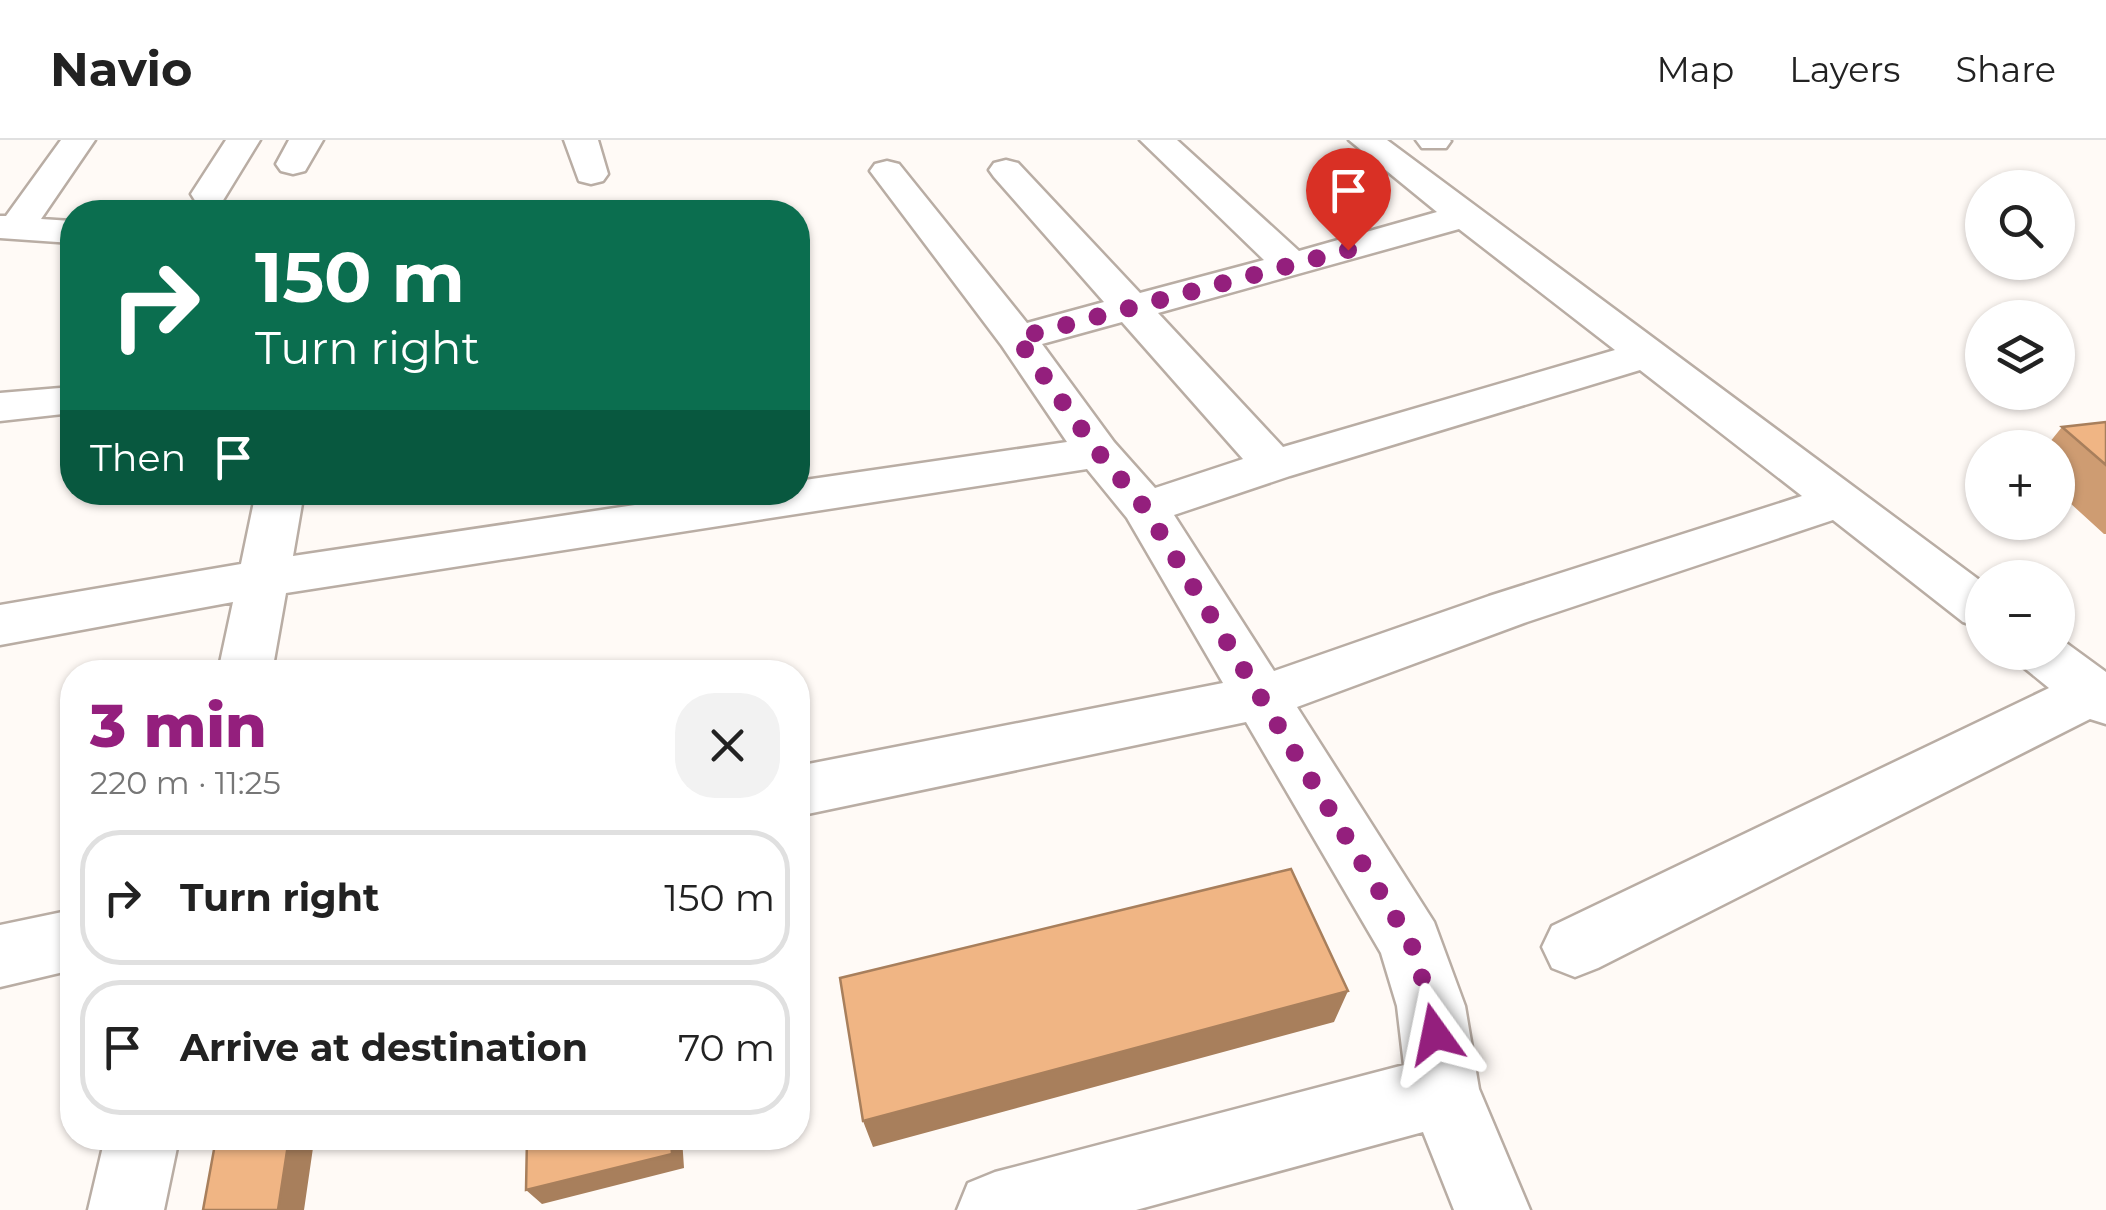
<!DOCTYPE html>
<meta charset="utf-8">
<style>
body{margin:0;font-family:Montserrat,sans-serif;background:#f2f2f2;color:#222;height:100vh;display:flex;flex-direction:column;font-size:38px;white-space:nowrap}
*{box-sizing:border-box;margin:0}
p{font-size:32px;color:#767676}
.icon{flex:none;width:55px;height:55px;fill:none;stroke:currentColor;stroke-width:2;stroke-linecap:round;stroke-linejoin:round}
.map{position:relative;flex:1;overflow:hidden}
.details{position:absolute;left:60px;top:520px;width:750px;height:490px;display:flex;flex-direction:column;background:#fff;border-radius:40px;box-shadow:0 2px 8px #0004}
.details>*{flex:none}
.hud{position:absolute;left:60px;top:60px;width:750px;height:305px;border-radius:40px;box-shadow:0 2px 8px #0004;background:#0b6e4f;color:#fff;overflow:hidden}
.tools{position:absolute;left:1965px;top:30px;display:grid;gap:20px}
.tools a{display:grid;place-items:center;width:110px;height:110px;border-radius:50%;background:#fff;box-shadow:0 2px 8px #0004;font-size:50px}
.pin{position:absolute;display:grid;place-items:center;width:85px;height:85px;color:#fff;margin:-102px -42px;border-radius:50% 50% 50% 0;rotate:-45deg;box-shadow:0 0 10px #0007}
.pin .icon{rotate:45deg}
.me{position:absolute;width:110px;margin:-55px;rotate:348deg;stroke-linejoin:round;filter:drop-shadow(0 0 8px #0008)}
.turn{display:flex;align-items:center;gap:35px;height:210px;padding:0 30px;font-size:45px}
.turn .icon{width:130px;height:130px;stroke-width:2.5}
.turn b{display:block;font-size:70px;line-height:85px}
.then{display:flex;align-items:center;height:95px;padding:0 30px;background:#0003;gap:20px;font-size:38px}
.round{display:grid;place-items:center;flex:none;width:105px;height:105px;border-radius:40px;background:#f2f2f2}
.overview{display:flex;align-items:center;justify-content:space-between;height:170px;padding:0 30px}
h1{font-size:60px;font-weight:800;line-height:75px;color:#941f7d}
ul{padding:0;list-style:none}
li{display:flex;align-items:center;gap:30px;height:135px;margin:0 20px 15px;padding:0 10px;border:5px solid #e0e0e0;border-radius:40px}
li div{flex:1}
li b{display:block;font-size:38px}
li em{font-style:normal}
header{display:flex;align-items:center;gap:60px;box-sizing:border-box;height:140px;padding:0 50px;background:#fff;border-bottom:2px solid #e0e0e0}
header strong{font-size:48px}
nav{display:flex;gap:55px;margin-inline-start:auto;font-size:35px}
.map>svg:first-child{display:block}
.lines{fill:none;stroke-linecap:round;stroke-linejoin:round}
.street-casing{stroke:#b9ada4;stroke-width:5}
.street{fill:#fff;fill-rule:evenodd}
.wall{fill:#ce9c72}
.shaded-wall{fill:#a87f5c}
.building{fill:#f0b584;stroke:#a87f5c;stroke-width:2.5}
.route{stroke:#941f7d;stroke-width:18;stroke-dasharray:0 32.4}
</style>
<header>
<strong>Navio</strong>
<nav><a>Map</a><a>Layers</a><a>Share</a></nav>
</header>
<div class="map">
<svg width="2106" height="1070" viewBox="0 0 2106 1070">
<rect width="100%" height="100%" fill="#fffaf6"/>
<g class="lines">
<defs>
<path id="street" d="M 61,0 L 95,0 L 41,79 L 72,81 L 72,103 L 0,98 L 0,76 L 6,76 Z
M 226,0 L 260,0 L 222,62 L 209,65 L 196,62 L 191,54 Z
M 289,0 L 323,0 L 305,31 L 293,34 L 281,31 L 276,24 Z
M 564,0 L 598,0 L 608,34 L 603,41 L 591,44 L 579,41 Z
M 1140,0 L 1177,0 L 1299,111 L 1437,72 L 1349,0 L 1387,0 L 1982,442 L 1982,488 L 1963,482 L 1833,380 L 1527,482 L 1297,567 L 1434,782 L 1465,866 L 1479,949 L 1530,1070 L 1454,1070 L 1423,992 L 1136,1070 L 957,1070 L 968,1043 L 995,1032 L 1404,925 L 1397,866 L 1381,813 L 1246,582 L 798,676 L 798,626 L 1223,543 L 1127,378 L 1087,329 L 286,453 L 272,532 L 218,532 L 233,462 L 0,505 L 0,465 L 241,424 L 256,352 L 304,352 L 293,416 L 722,352 L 798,352 L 798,341 L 1067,302 L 1002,206 L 870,31 L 875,24 L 887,21 L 899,24 L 1027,183 L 1104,162 L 994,37 L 989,30 L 994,23 L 1006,20 L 1018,23 L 1140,153 L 1264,120 ZM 1459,89 L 1615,210 L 1283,307 L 1158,173 ZM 1122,182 L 1243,319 L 1155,348 L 1114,302 L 1042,204 ZM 1640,230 L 1802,356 L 1489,456 L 1274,531 L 1174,375 L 1290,336 Z
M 1416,0 L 1450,0 L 1451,1 L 1446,8 L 1422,8 Z
M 72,247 L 72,273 L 0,281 L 0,253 Z
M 2058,497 L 2106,532 L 2106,584 L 2090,579 L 1598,828 L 1575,837 L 1552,828 L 1542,807 L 1552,786 L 2049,548 L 2022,526 L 2014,512 L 2058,512 Z
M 72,770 L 72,830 L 0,847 L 0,785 Z
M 105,998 L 179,998 L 164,1070 L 88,1070 Z"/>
</defs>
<use href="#street" class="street-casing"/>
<use href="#street" class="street"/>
</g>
<path class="wall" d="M 2106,282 L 2106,394 L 2104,394 L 2058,352 L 2058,308 L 2045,308 L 2062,287 Z"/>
<path class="shaded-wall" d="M 1348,851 L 1334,882 L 873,1007 L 863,981 Z
M 289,998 L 309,998 L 314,1001 L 304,1070 L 278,1070 Z
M 671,998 L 682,998 L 684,1028 L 542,1064 L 526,1050 Z"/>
<path class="building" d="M 2106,282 L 2106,325 L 2062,287 Z
M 1291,729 L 1348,851 L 863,981 L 840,838 Z
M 243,998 L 289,998 L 278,1070 L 203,1070 L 215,1004 Z
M 527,998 L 671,998 L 672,1014 L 526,1050 Z"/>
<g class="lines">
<path class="route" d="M 1348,110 L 1017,198 L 1098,312 L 1145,368 L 1411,803 L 1431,866 L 1435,894"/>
</g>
</svg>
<div class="tools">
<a><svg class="icon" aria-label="search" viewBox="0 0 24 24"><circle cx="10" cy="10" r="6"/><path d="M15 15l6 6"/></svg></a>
<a><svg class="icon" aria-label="layers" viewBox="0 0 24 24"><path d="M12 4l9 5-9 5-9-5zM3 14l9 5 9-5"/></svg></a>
<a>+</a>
<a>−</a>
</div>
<div class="pin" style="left:1348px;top:110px;background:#d93025"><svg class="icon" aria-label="arrive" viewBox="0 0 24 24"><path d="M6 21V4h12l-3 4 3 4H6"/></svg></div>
<svg class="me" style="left:1435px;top:894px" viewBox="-20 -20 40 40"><path d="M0-17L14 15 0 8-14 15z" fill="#941f7d" stroke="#fff" stroke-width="4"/></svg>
<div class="hud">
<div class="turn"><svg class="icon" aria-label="right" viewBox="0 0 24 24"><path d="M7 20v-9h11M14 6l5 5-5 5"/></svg><div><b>150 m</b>Turn right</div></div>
<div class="then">Then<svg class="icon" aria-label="arrive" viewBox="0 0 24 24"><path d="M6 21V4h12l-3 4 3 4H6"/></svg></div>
</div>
<section class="details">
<div class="overview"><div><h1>3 min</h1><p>220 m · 11:25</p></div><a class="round"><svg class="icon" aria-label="close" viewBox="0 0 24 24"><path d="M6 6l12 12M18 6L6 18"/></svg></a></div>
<ul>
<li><svg class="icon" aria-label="right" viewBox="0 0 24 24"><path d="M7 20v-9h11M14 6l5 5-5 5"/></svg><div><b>Turn right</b></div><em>150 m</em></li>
<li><svg class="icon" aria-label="arrive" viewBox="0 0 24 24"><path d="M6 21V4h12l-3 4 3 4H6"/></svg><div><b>Arrive at destination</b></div><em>70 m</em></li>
</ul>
</section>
</div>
